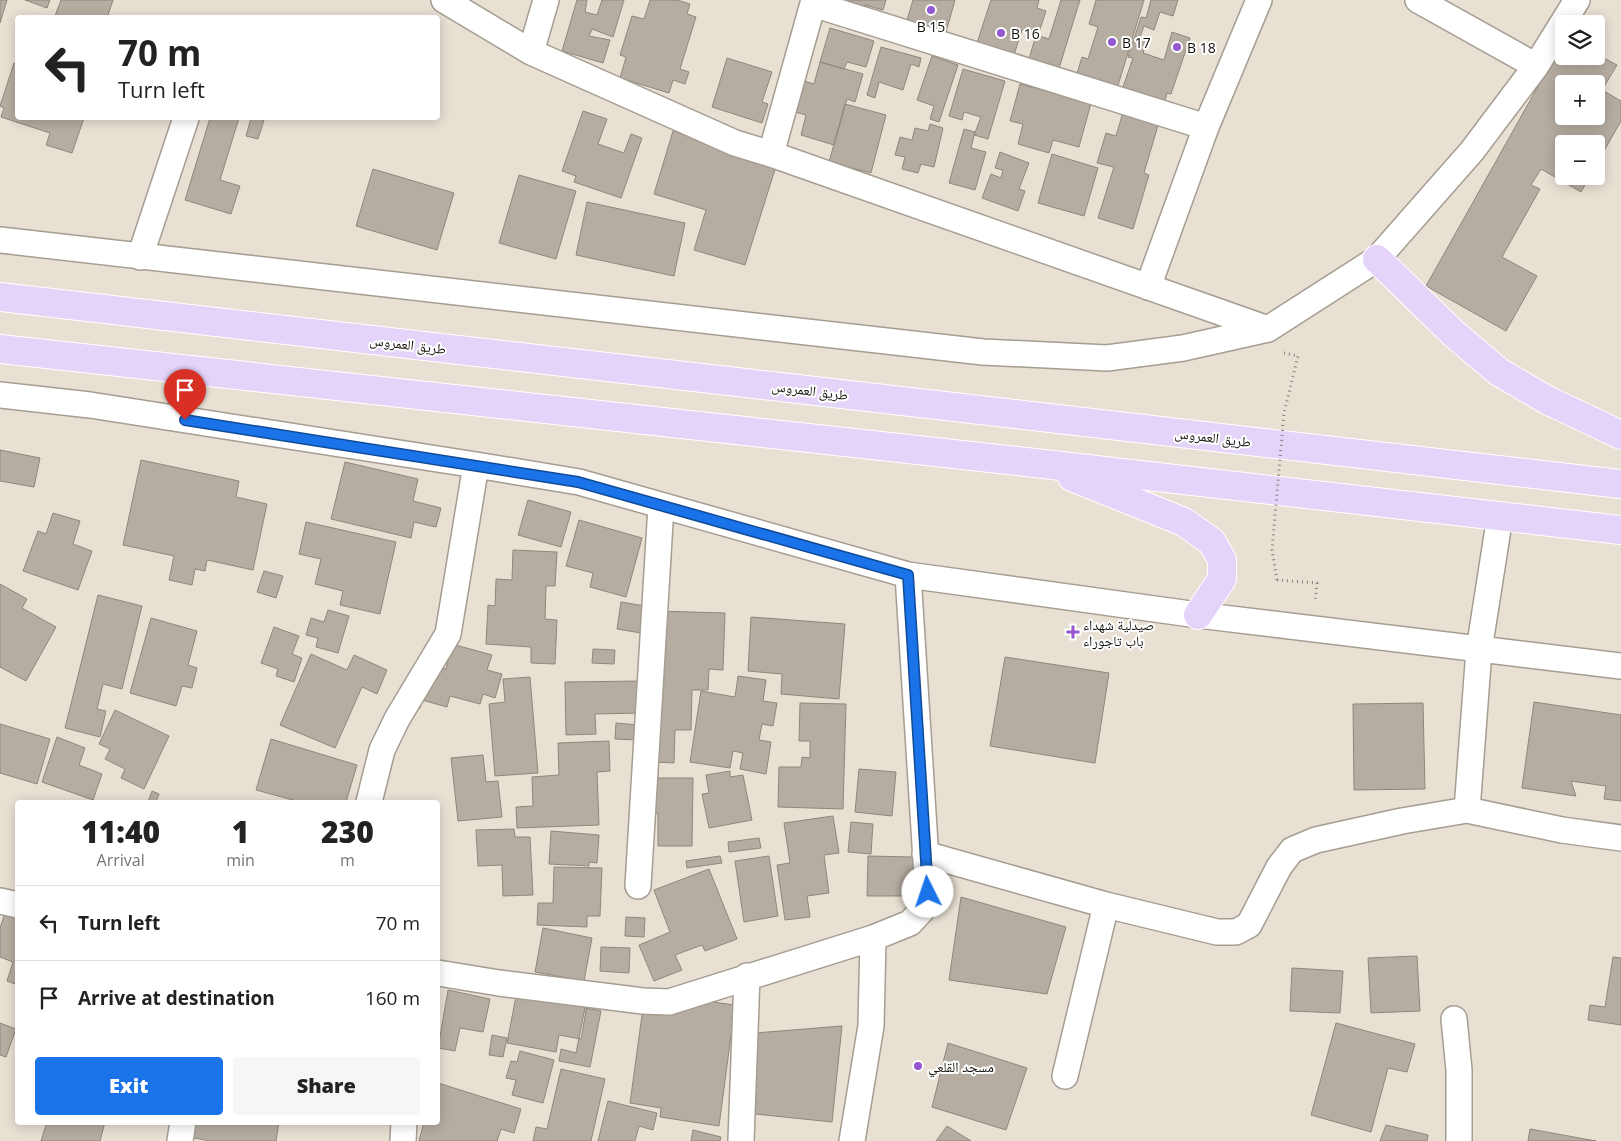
<!DOCTYPE html>
<meta charset="utf-8">
<style>
body{margin:0;font-family:"Open Sans","Noto Naskh Arabic",sans-serif;background:#f6f6f6;color:#222;height:100vh;display:flex;flex-direction:column;font-size:19px;white-space:nowrap}
*{box-sizing:border-box;margin:0}
p{font-size:16px;color:#767676}
.icon{flex:none;width:28px;height:28px;fill:none;stroke:currentColor;stroke-width:2;stroke-linecap:round;stroke-linejoin:round}
.map{position:relative;flex:1;overflow:hidden}
.side{position:absolute;left:15px;top:800px;width:425px;height:325px;display:flex;flex-direction:column;background:#fff;border-radius:5px;box-shadow:0 2px 12px #0003}
.side>*{flex:none}
.banner{position:absolute;left:15px;top:15px;width:425px;height:105px;border-radius:5px;box-shadow:0 2px 12px #0003;background:#fff;color:#222;overflow:hidden}
.tools{position:absolute;left:1555px;top:15px;display:grid;gap:10px}
.tools a{display:grid;place-items:center;width:50px;height:50px;border-radius:5px;background:#fff;box-shadow:0 2px 12px #0003;font-size:25px}
.pin{position:absolute;display:grid;place-items:center;width:42px;height:42px;color:#fff;margin:-51px -21px;border-radius:50% 50% 50% 0;rotate:-45deg;box-shadow:0 0 5px #0007}
.pin .icon{rotate:45deg}
.me{position:absolute;width:55px;margin:-28px;rotate:356deg;stroke-linejoin:round;filter:drop-shadow(0 0 4px #0008)}
.turn{display:flex;align-items:center;gap:18px;height:105px;padding:0 20px;font-size:22px}
.turn .icon{width:65px;height:65px;stroke-width:2.5}
.turn b{display:block;font-size:35px;line-height:42px}
.eta{display:flex;justify-content:space-evenly;align-items:center;height:85px;text-align:center}
.eta b{font-size:30px;font-weight:800;line-height:35px}
.button{display:flex;gap:10px;margin-top:auto;padding:10px 20px}
.button a{flex:1;height:58px;border-radius:5px;background:#1a73e8;color:#fff;font-size:20px;font-weight:800;line-height:58px;text-align:center}
.button a+a{background:#f6f6f6;color:#222}
ul{padding:0;list-style:none}
li{display:flex;align-items:center;gap:15px;height:75px;padding:0 20px;border-top:1px solid #e0e0e0}
li div{flex:1}
li b{display:block;font-size:19px}
li em{font-style:normal}
.map>svg:first-child{display:block}
.building{fill:#b5ada1;stroke:#8e877a;fill-rule:evenodd}
.lines{fill:none;stroke-linecap:round;stroke-linejoin:round}
.minor-casing{stroke:#a59d91;stroke-width:28}
.primary-casing{stroke:#fff;stroke-width:30}
.path{stroke:#878178;stroke-width:3;stroke-dasharray:1 4;stroke-linecap:butt}
.minor{stroke:#fff;stroke-width:25}
.primary{stroke:#e4d4f9;stroke-width:28}
.path-bridge{stroke:#878178;stroke-width:3;stroke-dasharray:1 4;stroke-linecap:butt}
.route-casing{stroke:#114b97;stroke-width:12}
.route{stroke:#1a73e8;stroke-width:9}
.poi-dot{fill:#9358cf;stroke:#fff;stroke-width:2}
.labels{text-anchor:middle;dominant-baseline:central;stroke-width:4;stroke-linejoin:round;paint-order:stroke}
.poi-label{font-size:14px;fill:#13100b;stroke:#fff;text-anchor:start}
.street-label{font-size:14px;fill:#13100b;stroke:#fff}
</style>
<div class="map">
<svg width="1621" height="1141" viewBox="0 0 1621 1141">
<rect width="100%" height="100%" fill="#e8e0d3"/>
<path class="building" d="M 0,0 L 7,0 L 0,23 Z
M 25,0 L 50,0 L 47,8 Z
M 61,0 L 113,0 L 107,18 L 59,18 L 55,16 Z
M 577,0 L 587,0 L 585,12 L 597,15 L 602,0 L 624,0 L 613,37 L 592,29 L 589,36 L 610,40 L 603,63 L 562,51 Z
M 650,0 L 677,0 L 690,4 L 687,14 L 696,17 L 680,69 L 689,72 L 685,84 L 673,80 L 669,93 L 620,78 L 626,57 L 620,55 L 632,16 L 644,19 Z
M 825,0 L 886,0 L 883,10 L 865,5 L 861,16 Z
M 913,0 L 955,0 L 946,32 L 907,20 Z
M 991,0 L 1039,0 L 1037,8 L 1046,11 L 1038,35 L 1022,30 L 1012,61 L 975,49 Z
M 1061,0 L 1080,0 L 1056,78 L 1026,69 L 1036,35 L 1049,39 Z
M 1096,0 L 1144,0 L 1116,92 L 1075,80 L 1082,57 L 1088,59 L 1098,27 L 1089,24 Z
M 1151,0 L 1178,0 L 1173,16 L 1160,12 L 1154,30 L 1144,26 L 1140,37 L 1148,40 L 1143,53 L 1164,60 L 1172,32 L 1190,38 L 1171,94 L 1167,93 L 1165,101 L 1123,87 L 1133,58 L 1128,57 L 1141,17 L 1146,18 Z
M 830,28 L 874,41 L 866,67 L 847,62 L 844,69 L 820,62 Z
M 1564,40 L 1564,56 L 1596,56 L 1596,54 L 1617,65 L 1602,90 L 1621,101 L 1621,121 L 1596,165 L 1596,144 L 1564,144 L 1564,176 L 1590,176 L 1581,192 L 1541,169 L 1531,185 L 1540,189 L 1502,257 L 1537,276 L 1506,331 L 1426,286 ZM 1564,84 L 1596,84 L 1596,116 L 1564,116 Z
M 881,47 L 921,58 L 919,67 L 911,64 L 903,90 L 879,82 L 875,98 L 867,95 Z
M 932,56 L 958,65 L 939,122 L 930,119 L 934,106 L 917,100 Z
M 727,58 L 772,72 L 762,102 L 768,104 L 762,123 L 712,107 Z
M 820,62 L 863,74 L 855,102 L 847,99 L 834,145 L 801,135 L 806,115 L 795,112 L 804,81 L 814,84 Z
M 14,63 L 18,64 L 18,118 L 84,118 L 72,153 L 46,145 L 50,133 L 1,117 L 4,108 L 0,106 Z
M 963,69 L 1005,81 L 988,139 L 974,135 L 981,117 L 964,112 L 962,120 L 949,116 Z
M 1020,84 L 1091,103 L 1079,147 L 1053,140 L 1049,153 L 1018,144 L 1023,124 L 1010,121 Z
M 845,104 L 886,115 L 871,173 L 829,162 Z
M 583,111 L 607,119 L 598,144 L 624,153 L 631,134 L 642,138 L 621,198 L 574,182 L 576,176 L 562,171 Z
M 1123,112 L 1159,122 L 1144,173 L 1149,175 L 1133,229 L 1098,218 L 1114,167 L 1097,163 L 1106,133 L 1116,136 Z
M 210,118 L 239,118 L 220,180 L 240,186 L 231,214 L 185,200 Z
M 251,118 L 264,120 L 258,139 L 246,136 Z
M 930,124 L 943,128 L 934,167 L 921,164 L 918,173 L 902,169 L 905,157 L 895,155 L 900,137 L 912,140 L 915,128 L 928,131 Z
M 964,129 L 975,132 L 971,148 L 986,152 L 975,190 L 949,183 Z
M 673,131 L 777,163 L 745,265 L 694,250 L 706,210 L 654,194 Z
M 1000,152 L 1029,163 L 1019,189 L 1025,191 L 1018,211 L 982,198 L 991,174 L 1001,178 L 1003,170 L 995,168 Z
M 1052,154 L 1098,168 L 1084,216 L 1038,203 Z
M 373,169 L 454,193 L 437,250 L 356,226 Z
M 519,175 L 576,191 L 556,259 L 499,243 Z
M 587,202 L 685,223 L 674,276 L 576,255 Z
M 0,450 L 40,458 L 34,487 L 0,481 Z
M 141,460 L 239,481 L 236,497 L 267,504 L 253,570 L 207,560 L 205,571 L 195,569 L 192,585 L 169,580 L 174,556 L 123,545 Z
M 345,462 L 418,479 L 413,501 L 441,508 L 436,527 L 414,522 L 411,538 L 331,519 Z
M 528,500 L 571,512 L 561,547 L 518,535 Z
M 53,513 L 80,521 L 73,544 L 92,551 L 78,590 L 23,571 L 38,531 L 46,534 Z
M 579,520 L 642,538 L 626,597 L 590,587 L 593,573 L 566,566 Z
M 306,522 L 396,542 L 380,614 L 340,605 L 343,591 L 315,584 L 321,559 L 299,554 Z
M 513,550 L 557,552 L 555,586 L 546,586 L 545,619 L 557,620 L 555,664 L 531,663 L 531,647 L 486,644 L 488,605 L 495,606 L 496,579 L 512,580 Z
M 264,571 L 283,576 L 276,598 L 257,592 Z
M 0,584 L 27,599 L 22,608 L 56,627 L 26,681 L 0,667 Z
M 98,595 L 142,606 L 122,689 L 103,684 L 97,709 L 106,711 L 100,737 L 65,728 Z
M 621,602 L 645,606 L 641,633 L 617,629 Z
M 328,610 L 349,616 L 338,653 L 316,647 L 318,638 L 306,635 L 311,618 L 324,622 Z
M 658,611 L 725,613 L 723,670 L 709,669 L 708,690 L 692,690 L 691,730 L 675,730 L 674,763 L 655,762 Z
M 751,617 L 845,624 L 839,699 L 781,694 L 782,674 L 748,671 Z
M 151,618 L 197,631 L 188,665 L 197,668 L 192,688 L 182,686 L 176,706 L 130,693 Z
M 274,627 L 299,636 L 292,654 L 302,658 L 294,682 L 276,676 L 278,669 L 261,663 Z
M 452,644 L 492,655 L 487,670 L 502,674 L 495,698 L 483,694 L 480,704 L 450,696 L 447,707 L 422,700 L 420,708 L 412,706 L 432,665 L 446,669 Z
M 593,649 L 615,650 L 614,664 L 592,663 Z
M 311,654 L 347,670 L 354,655 L 387,670 L 377,694 L 362,687 L 335,748 L 280,725 Z
M 1005,657 L 1109,673 L 1095,763 L 990,746 Z
M 738,676 L 766,680 L 763,701 L 777,703 L 773,726 L 762,724 L 759,740 L 771,742 L 766,774 L 740,769 L 743,753 L 733,751 L 730,768 L 690,762 L 701,691 L 735,697 Z
M 530,677 L 538,773 L 495,776 L 489,704 L 505,702 L 503,679 Z
M 640,681 L 640,713 L 595,714 L 596,734 L 566,735 L 565,682 Z
M 1534,702 L 1621,715 L 1621,801 L 1604,799 L 1606,786 L 1571,781 L 1576,796 L 1522,788 Z
M 800,703 L 846,704 L 843,809 L 778,807 L 779,767 L 801,767 L 802,757 L 810,758 L 810,741 L 799,741 Z
M 1423,703 L 1425,789 L 1354,790 L 1353,704 Z
M 115,710 L 169,736 L 144,789 L 121,778 L 125,769 L 105,759 L 110,749 L 99,744 Z
M 616,723 L 639,725 L 638,740 L 615,739 Z
M 0,724 L 50,739 L 37,784 L 0,773 Z
M 57,737 L 85,748 L 79,765 L 102,774 L 93,800 L 42,782 Z
M 271,739 L 357,765 L 346,802 L 300,802 L 256,790 Z
M 609,741 L 610,771 L 597,772 L 599,825 L 517,828 L 516,807 L 533,806 L 532,777 L 559,775 L 558,743 Z
M 483,755 L 486,782 L 498,781 L 502,817 L 458,821 L 451,758 Z
M 859,769 L 896,772 L 892,816 L 855,812 Z
M 730,771 L 730,777 L 743,775 L 752,820 L 709,828 L 702,794 L 709,793 L 706,775 Z
M 652,778 L 693,778 L 692,846 L 658,846 L 658,813 L 652,813 Z
M 152,791 L 159,794 L 156,802 L 148,802 Z
M 833,816 L 839,853 L 824,855 L 829,893 L 807,896 L 810,917 L 785,920 L 777,865 L 790,863 L 784,823 Z
M 851,822 L 873,824 L 871,854 L 848,852 Z
M 514,829 L 515,837 L 530,837 L 533,895 L 503,896 L 502,865 L 478,866 L 476,830 Z
M 551,831 L 599,835 L 597,863 L 589,862 L 589,866 L 549,864 Z
M 759,838 L 761,848 L 729,852 L 728,842 Z
M 720,856 L 722,863 L 687,868 L 686,861 Z
M 769,856 L 778,916 L 744,922 L 735,861 Z
M 868,856 L 914,857 L 913,896 L 867,896 Z
M 554,867 L 602,868 L 600,916 L 587,916 L 587,927 L 537,925 L 538,903 L 553,903 Z
M 709,869 L 737,939 L 705,951 L 702,945 L 675,955 L 682,970 L 654,981 L 639,945 L 670,932 L 654,890 Z
M 961,897 L 1066,927 L 1047,994 L 949,980 Z
M 7,907 L 18,910 L 18,985 L 7,981 L 13,962 L 0,957 L 0,928 Z
M 626,917 L 645,918 L 644,937 L 625,936 Z
M 543,928 L 592,938 L 584,981 L 535,972 Z
M 601,947 L 630,948 L 629,973 L 600,971 Z
M 1417,956 L 1420,1011 L 1371,1013 L 1368,958 Z
M 1613,957 L 1621,958 L 1621,1025 L 1588,1020 L 1590,1005 L 1605,1007 Z
M 1292,968 L 1343,971 L 1340,1013 L 1290,1011 Z
M 518,986 L 588,999 L 581,1039 L 559,1035 L 556,1052 L 507,1043 Z
M 448,990 L 490,999 L 483,1032 L 460,1028 L 455,1051 L 438,1048 Z
M 645,993 L 735,1005 L 719,1126 L 660,1117 L 661,1108 L 630,1103 Z
M 585,1008 L 601,1011 L 590,1067 L 559,1061 L 561,1049 L 576,1053 Z
M 0,1023 L 16,1029 L 6,1057 L 0,1055 Z
M 1336,1023 L 1415,1044 L 1407,1072 L 1388,1068 L 1371,1132 L 1311,1115 Z
M 842,1026 L 832,1122 L 755,1114 L 755,1033 Z
M 492,1035 L 507,1038 L 503,1057 L 489,1055 Z
M 948,1043 L 1027,1068 L 1006,1130 L 932,1107 Z
M 520,1051 L 554,1060 L 543,1103 L 512,1095 L 516,1080 L 506,1078 L 511,1061 L 517,1062 Z
M 561,1069 L 605,1079 L 591,1141 L 533,1141 L 536,1127 L 547,1129 Z
M 438,1083 L 521,1109 L 514,1133 L 501,1129 L 497,1141 L 419,1141 L 424,1122 L 438,1122 Z
M 608,1101 L 657,1113 L 653,1130 L 639,1126 L 635,1141 L 598,1141 Z
M 47,1122 L 105,1122 L 100,1141 L 41,1141 Z
M 184,1122 L 279,1122 L 276,1141 L 210,1141 L 190,1137 Z
M 1386,1125 L 1428,1135 L 1427,1141 L 1380,1141 Z
M 947,1126 L 971,1141 L 936,1141 Z
M 1530,1129 L 1596,1141 L 1528,1141 Z
M 693,1130 L 721,1137 L 720,1141 L 691,1141 Z"/>
<g class="lines">
<defs>
<path id="minor" d="M 444,0 L 531,52 L 735,143 L 771,154 L 1268,329
M 1418,0 L 1536,66
M 813,4 L 1206,127
M 531,52 L 546,0
M 771,154 L 814,0
M 0,240 L 983,352 L 1107,358 L 1183,348 L 1268,329 L 1377,259 L 1472,151 L 1536,66 L 1577,0
M 140,257 L 186,118
M 1148,287 L 1206,127 L 1259,0
M 0,395 L 90,405 L 476,465 L 579,482 L 908,575 L 1198,615 L 1621,666
M 369,802 L 382,750 L 397,719 L 448,634 L 476,465
M 1467,810 L 1479,650 L 1500,516
M 925,854 L 1106,905 L 1065,1076
M 638,886 L 661,506
M 0,901 L 18,905
M 1106,905 L 1217,932 L 1236,932 L 1249,925 L 1279,867 L 1292,850 L 1316,840 L 1402,821 L 1467,810 L 1562,830 L 1621,838
M 438,973 L 499,983 L 643,1001 L 669,1002 L 873,938 L 910,923 L 922,910 L 928,892 L 908,575
M 1454,1019 L 1459,1070 L 1459,1141
M 180,1141 L 183,1122
M 403,1141 L 404,1122
M 741,1141 L 747,976
M 852,1141 L 871,1026 L 873,938"/>
<path id="primary" d="M 1377,259 L 1453,333 L 1499,372 L 1547,400 L 1621,435
M 0,297 L 1621,484
M 0,349 L 1035,463 L 1621,530
M 1072,477 L 1184,522 L 1212,542 L 1222,560 L 1222,579 L 1198,615"/>
</defs>
<use href="#minor" class="minor-casing"/>
<use href="#primary" class="primary-casing"/>
<path class="path" d="M 1284,353 L 1298,356
M 1277,580 L 1317,583 L 1315,601"/>
<use href="#minor" class="minor"/>
<use href="#primary" class="primary"/>
<path class="path-bridge" d="M 1277,580 L 1272,550 L 1284,413 L 1298,356"/>
</g>
<g class="lines">
<defs>
<path id="route" d="M 185,420 L 578,482 L 908,575 L 928,892"/>
</defs>
<use href="#route" class="route-casing"/>
<use href="#route" class="route"/>
</g>
<g class="poi-dot">
<circle cx="931" cy="10" r="5"/>
<circle cx="1001" cy="33" r="5"/>
<circle cx="1112" cy="42" r="5"/>
<circle cx="1177" cy="47" r="5"/>
<path d="M1070.5 624.5h5v5h5v5h-5v5h-5v-5h-5v-5h5z"/>
<circle cx="918" cy="1066" r="5"/>
</g>
<g class="labels">
<g class="poi-label">
<text x="931" y="26" text-anchor="middle">B 15</text>
<text x="1011" y="33">B 16</text>
<text x="1122" y="42">B 17</text>
<text x="1187" y="47">B 18</text>
<text x="1083" y="624">صيدلية شهداء<tspan x="1083" dy="16">باب تاجوراء</tspan></text>
<text x="928" y="1066">مسجد القلعي</text>
</g>
<g class="street-label">
<text transform="translate(408 344) rotate(7)">طريق العمروس</text>
<text transform="translate(810 390) rotate(7)">طريق العمروس</text>
<text transform="translate(1213 437) rotate(7)">طريق العمروس</text>
</g>
</g>
</svg>
<div class="tools">
<a><svg class="icon" aria-label="layers" viewBox="0 0 24 24"><path d="M12 4l9 5-9 5-9-5zM3 14l9 5 9-5"/></svg></a>
<a>+</a>
<a>−</a>
</div>
<div class="pin" style="left:185px;top:420px;background:#d93025"><svg class="icon" aria-label="arrive" viewBox="0 0 24 24"><path d="M6 21V4h12l-3 4 3 4H6"/></svg></div>
<svg class="me" style="left:928px;top:892px" viewBox="-20 -20 40 40"><circle r="19" fill="#fff"/><path d="M0-13L10 11 0 6-10 11z" fill="#1a73e8"/></svg>
<div class="banner">
<div class="turn"><svg class="icon" aria-label="left" viewBox="0 0 24 24"><path d="M17 20v-9H6M10 6l-5 5 5 5"/></svg><div><b>70 m</b>Turn left</div></div>
</div>
<section class="side">
<div class="eta">
<div><b>11:40</b><p>Arrival</p></div>
<div><b>1</b><p>min</p></div>
<div><b>230</b><p>m</p></div>
</div>
<ul>
<li><svg class="icon" aria-label="left" viewBox="0 0 24 24"><path d="M17 20v-9H6M10 6l-5 5 5 5"/></svg><div><b>Turn left</b></div><em>70 m</em></li>
<li><svg class="icon" aria-label="arrive" viewBox="0 0 24 24"><path d="M6 21V4h12l-3 4 3 4H6"/></svg><div><b>Arrive at destination</b></div><em>160 m</em></li>
</ul>
<div class="button"><a>Exit</a><a>Share</a></div>
</section>
</div>
